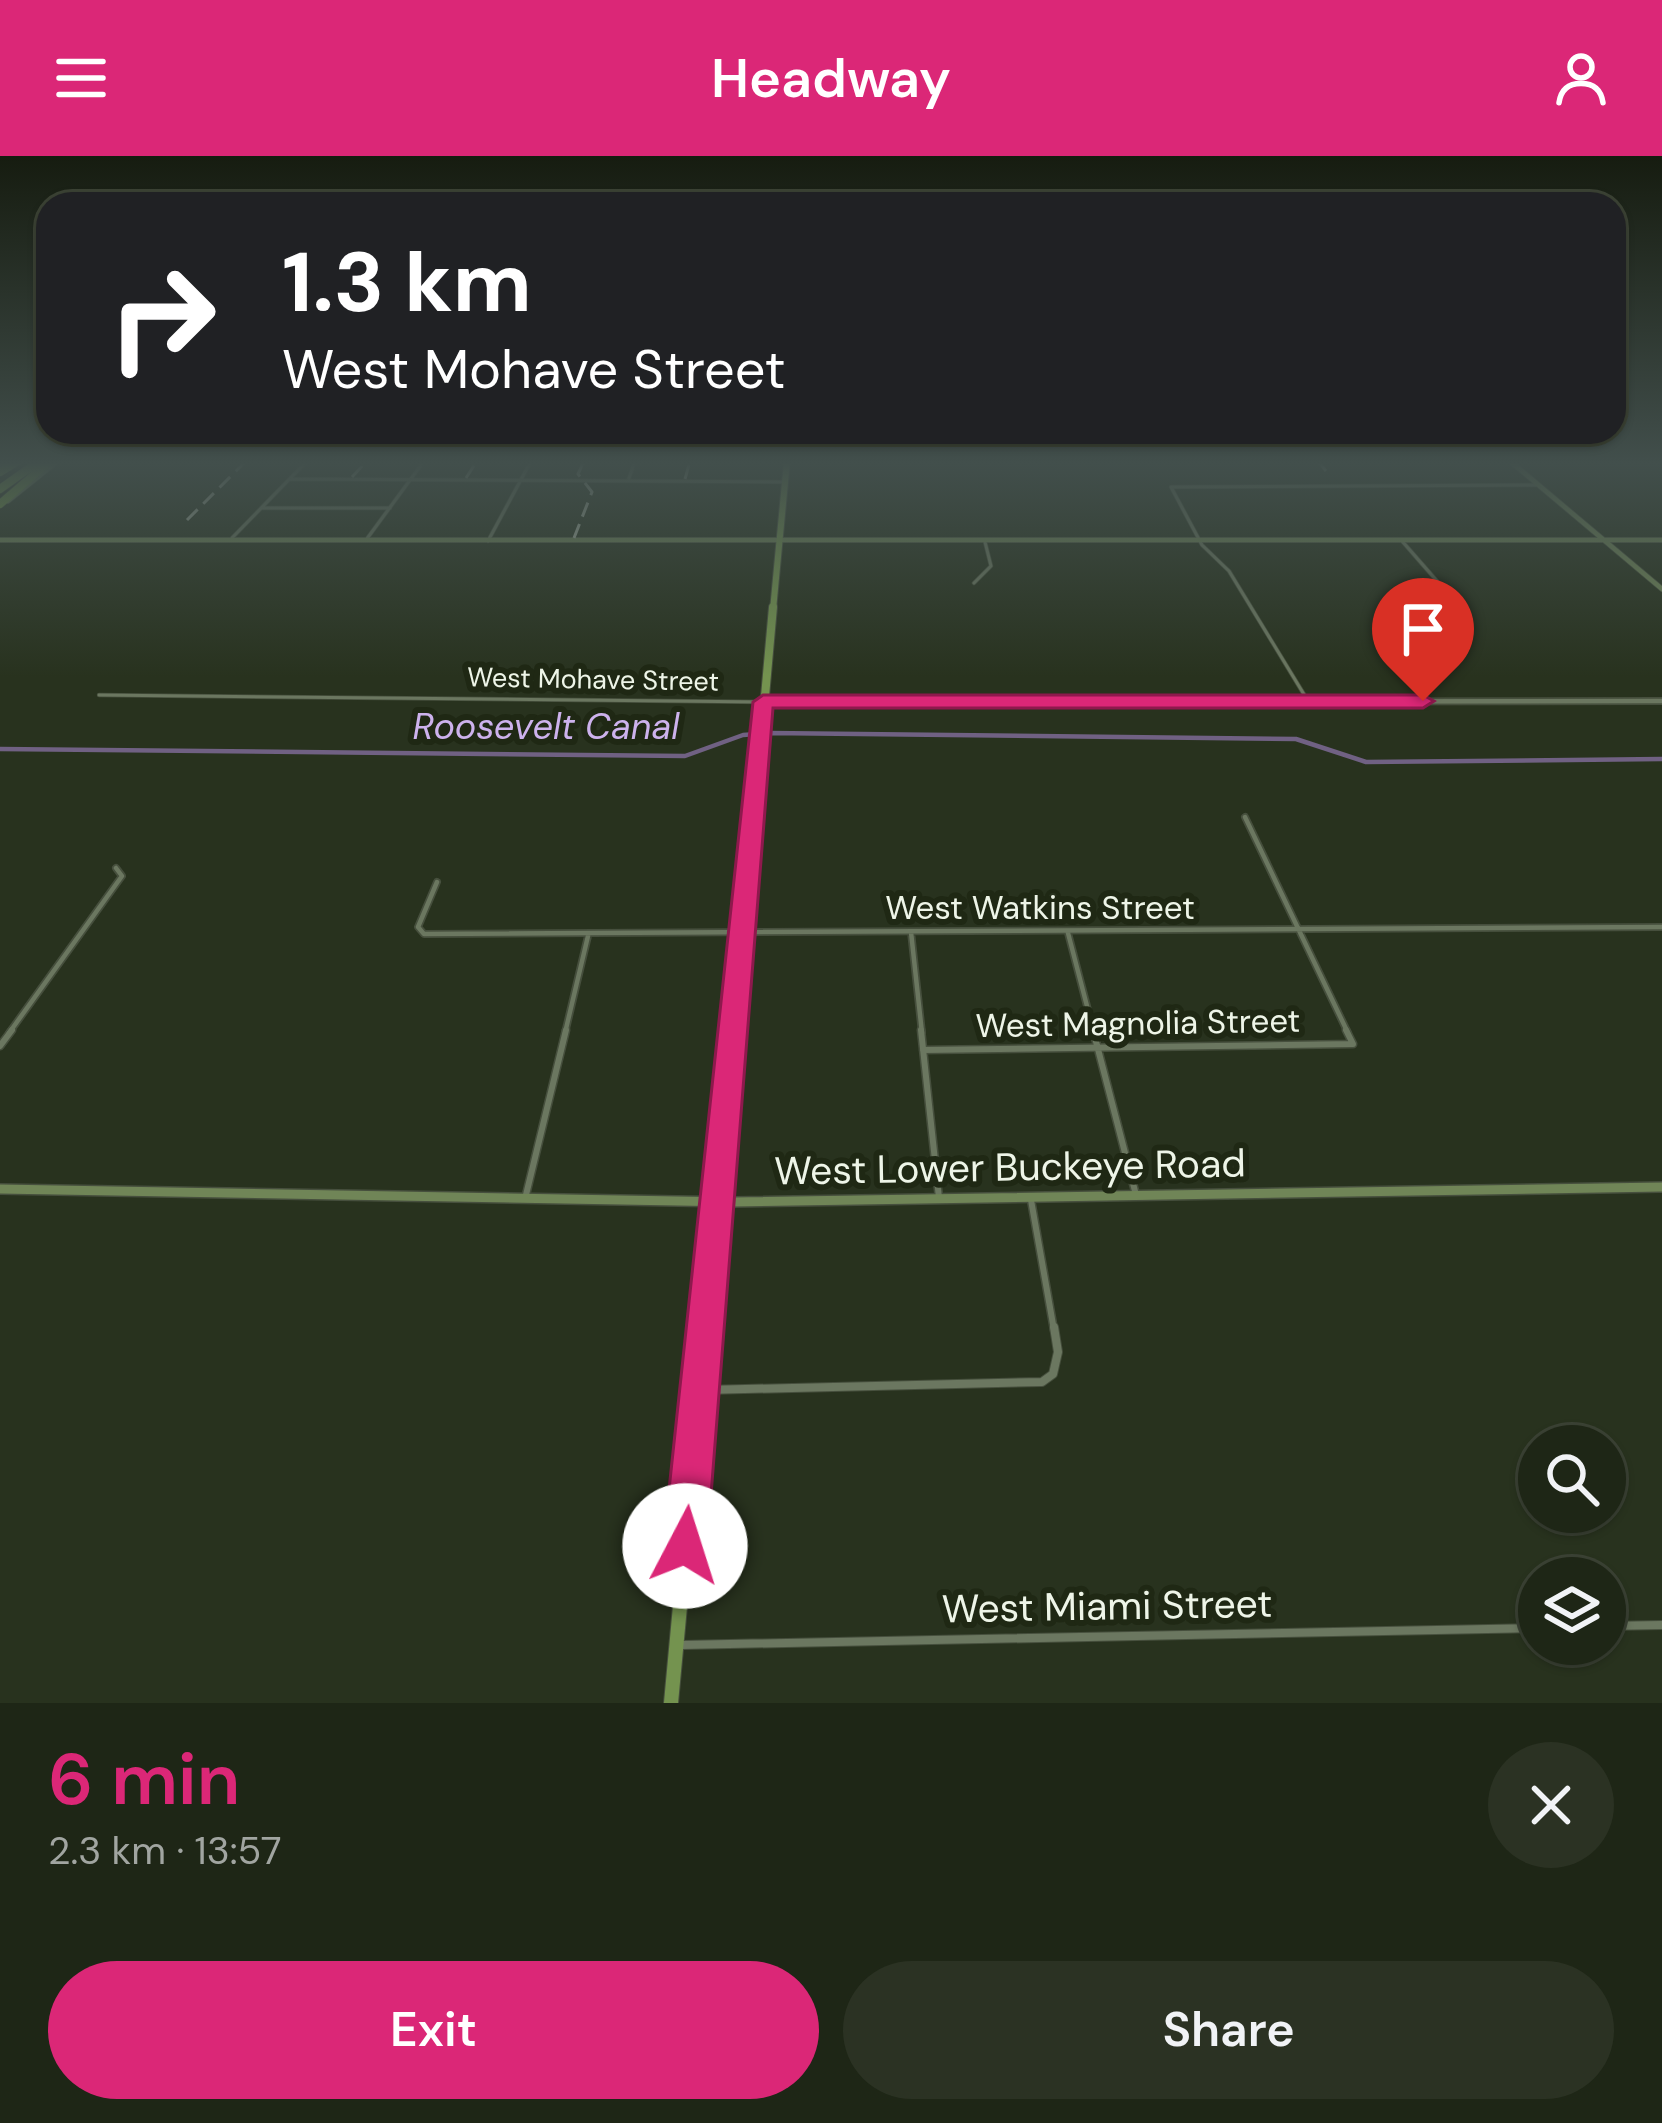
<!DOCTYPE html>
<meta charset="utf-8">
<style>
body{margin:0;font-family:"DM Sans",sans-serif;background:#2b3223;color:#f1f3f6;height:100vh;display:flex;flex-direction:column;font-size:45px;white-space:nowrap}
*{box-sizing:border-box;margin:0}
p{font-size:39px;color:#a1a5a1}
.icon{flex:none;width:66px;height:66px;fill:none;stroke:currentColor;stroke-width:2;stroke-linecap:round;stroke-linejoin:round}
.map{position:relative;height:1547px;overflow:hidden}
.sheet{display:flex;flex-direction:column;background:#1e2616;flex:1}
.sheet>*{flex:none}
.banner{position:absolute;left:36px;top:36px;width:1590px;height:252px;border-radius:36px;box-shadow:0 3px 9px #0004,0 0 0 3px #3c4335;background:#202124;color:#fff;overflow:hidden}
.controls{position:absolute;left:1518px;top:1269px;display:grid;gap:24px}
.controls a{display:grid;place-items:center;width:108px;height:108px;border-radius:50%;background:#1e2616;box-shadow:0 3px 9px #0004,0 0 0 3px #3c4335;font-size:60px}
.pin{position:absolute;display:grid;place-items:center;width:102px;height:102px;color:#fff;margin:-123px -51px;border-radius:50% 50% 50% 0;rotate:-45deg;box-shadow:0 0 12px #0007}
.pin .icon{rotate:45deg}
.me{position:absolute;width:132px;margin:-66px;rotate:5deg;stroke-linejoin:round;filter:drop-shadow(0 0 9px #0008)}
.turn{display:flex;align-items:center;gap:42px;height:252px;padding:0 48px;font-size:54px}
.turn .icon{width:156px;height:156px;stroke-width:2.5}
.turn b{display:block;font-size:84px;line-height:102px}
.round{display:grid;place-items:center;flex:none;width:126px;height:126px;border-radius:63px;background:#2b3223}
.headline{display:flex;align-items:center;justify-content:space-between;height:204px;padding:0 48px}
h1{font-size:72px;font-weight:600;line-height:90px;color:#db2777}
.cta{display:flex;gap:24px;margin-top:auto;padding:24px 48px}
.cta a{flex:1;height:138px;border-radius:72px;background:#db2777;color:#fff;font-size:48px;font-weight:600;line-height:138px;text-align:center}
.cta a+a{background:#2b3223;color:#f1f3f6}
header{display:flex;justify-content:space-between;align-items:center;height:156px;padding:0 48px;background:#db2777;color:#fff;font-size:54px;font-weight:600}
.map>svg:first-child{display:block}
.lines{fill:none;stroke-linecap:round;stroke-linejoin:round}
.canal{stroke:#706183;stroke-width:4.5}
.minor-far3-casing{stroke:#464f3d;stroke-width:4.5}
.minor-far2-casing{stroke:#464f3d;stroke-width:8}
.minor-far1-casing{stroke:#464f3d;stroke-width:9}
.minor-casing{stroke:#464f3d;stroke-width:10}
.tertiary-casing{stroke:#464f3d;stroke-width:8}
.secondary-far1-casing{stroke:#464f3d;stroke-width:6}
.secondary-casing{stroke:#464f3d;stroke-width:12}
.primary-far4-casing{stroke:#464f3d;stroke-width:8}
.primary-far3-casing{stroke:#464f3d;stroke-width:10}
.primary-far2-casing{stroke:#464f3d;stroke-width:12}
.primary-far1-casing{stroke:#464f3d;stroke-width:14}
.primary-casing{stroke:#464f3d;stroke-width:16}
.motorway-casing{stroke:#464f3d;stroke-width:9}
.minor-far3{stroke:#6b7760;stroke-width:3}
.minor-far2{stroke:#6b7760;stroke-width:4.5}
.minor-far1{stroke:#6b7760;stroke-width:6}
.minor{stroke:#6b7760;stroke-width:8}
.tertiary{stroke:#6b7760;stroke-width:4.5}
.secondary-far1{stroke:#708557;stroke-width:4.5}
.secondary{stroke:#708557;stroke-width:9}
.primary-far4{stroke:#74934f;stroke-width:6}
.primary-far3{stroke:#74934f;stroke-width:8}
.primary-far2{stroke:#74934f;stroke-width:9}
.primary-far1{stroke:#74934f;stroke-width:10}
.primary{stroke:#74934f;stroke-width:14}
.motorway{stroke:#7aa643;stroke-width:8}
.rail{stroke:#adb5a6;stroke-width:3;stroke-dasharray:15 8;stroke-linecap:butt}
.route{fill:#db2777;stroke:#8e194d;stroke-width:3}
.labels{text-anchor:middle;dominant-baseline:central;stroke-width:12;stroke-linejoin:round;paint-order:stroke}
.far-street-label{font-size:27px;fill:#eef5e8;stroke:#1f2814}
.street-label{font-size:33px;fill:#eef5e8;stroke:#1f2814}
.water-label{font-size:36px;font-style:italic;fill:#cdb2ed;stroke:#1f2814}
.near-street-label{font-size:39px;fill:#eef5e8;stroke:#1f2814}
</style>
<header><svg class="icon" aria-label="menu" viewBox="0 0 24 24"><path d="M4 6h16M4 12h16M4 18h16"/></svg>Headway<svg class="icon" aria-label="person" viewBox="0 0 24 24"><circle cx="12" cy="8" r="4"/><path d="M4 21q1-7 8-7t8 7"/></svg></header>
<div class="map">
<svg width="1662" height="1547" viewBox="0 0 1662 1547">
<rect width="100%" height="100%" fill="#28321e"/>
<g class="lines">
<path class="canal" d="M 0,593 L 685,600 L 743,579 L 769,577 L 1296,583 L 1366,606 L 1662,603"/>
<defs>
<path id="minor-far3" d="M 629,322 L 635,305
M 290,323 L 785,326
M 262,352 L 390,352
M 232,382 L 307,305
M 366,384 L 424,305
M 488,385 L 531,305
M 1402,385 L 1457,448
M 974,427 L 991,410 L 985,386
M 99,539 L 763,546
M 1308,545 L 1229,415 L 1202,389 L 1171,331 L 1539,329"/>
<path id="minor-far2" d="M 1245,661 L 1348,877
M 437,726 L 418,771 L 424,778 L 1662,771
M 911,776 L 922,877
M 1068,777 L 1094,877
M 9,877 L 122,720 L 116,712
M 565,877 L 588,780"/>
<path id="minor-far1" d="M 921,874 L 939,1042
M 1093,874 L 1136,1039
M 0,890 L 12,874
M 923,894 L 1353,888 L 1346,874
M 525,1043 L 566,874
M 1031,1044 L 1054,1174"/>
<path id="minor" d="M 705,1234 L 1042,1226 L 1053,1218 L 1058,1196 L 1054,1171
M 1605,1470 L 1662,1469
M 682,1489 L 1539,1472"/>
<path id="tertiary" d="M 766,546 L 1662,545"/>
<path id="secondary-far1" d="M 1510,305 L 1662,433
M 0,310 L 8,305
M 8,345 L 58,305
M 0,384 L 1662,384"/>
<path id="secondary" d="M 0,1033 L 734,1046 L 1662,1031"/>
<path id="primary-far4" d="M 773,454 L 787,305"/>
<path id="primary-far3" d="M 756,641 L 773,451"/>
<path id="primary-far2" d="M 734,877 L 756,638"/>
<path id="primary-far1" d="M 706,1174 L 734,874"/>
<path id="primary" d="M 671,1547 L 706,1171"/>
<path id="motorway" d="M 0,316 L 18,305
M 0,333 L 38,306
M 0,348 L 50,305"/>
</defs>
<use href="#minor-far3" class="minor-far3-casing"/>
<use href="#minor-far2" class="minor-far2-casing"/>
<use href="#minor-far1" class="minor-far1-casing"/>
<use href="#minor" class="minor-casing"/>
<use href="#tertiary" class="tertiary-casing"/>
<use href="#secondary-far1" class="secondary-far1-casing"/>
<use href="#secondary" class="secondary-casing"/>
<use href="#primary-far4" class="primary-far4-casing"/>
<use href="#primary-far3" class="primary-far3-casing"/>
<use href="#primary-far2" class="primary-far2-casing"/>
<use href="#primary-far1" class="primary-far1-casing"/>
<use href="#primary" class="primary-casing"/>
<use href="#motorway" class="motorway-casing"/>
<use href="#minor-far3" class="minor-far3"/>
<use href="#minor-far2" class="minor-far2"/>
<use href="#minor-far1" class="minor-far1"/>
<use href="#minor" class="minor"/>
<use href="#tertiary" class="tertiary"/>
<use href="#secondary-far1" class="secondary-far1"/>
<use href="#secondary" class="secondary"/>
<use href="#primary-far4" class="primary-far4"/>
<use href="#primary-far3" class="primary-far3"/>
<use href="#primary-far2" class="primary-far2"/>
<use href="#primary-far1" class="primary-far1"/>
<use href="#primary" class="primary"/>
<use href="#motorway" class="motorway"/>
<path class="rail" d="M 1318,305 L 1326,315
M 352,321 L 367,305
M 466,322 L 477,305
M 685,323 L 690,305
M 187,364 L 246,305
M 574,382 L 592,336 L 578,318 L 584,305"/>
</g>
<linearGradient id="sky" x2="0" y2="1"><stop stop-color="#161c10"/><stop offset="0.59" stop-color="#424f4c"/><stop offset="1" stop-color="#424f4c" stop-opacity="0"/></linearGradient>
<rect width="1662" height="521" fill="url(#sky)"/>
<path class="route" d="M 763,539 L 1423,539 L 1434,545 L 1423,552 L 773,552 L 707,1390 L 701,1406 L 685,1412 L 670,1406 L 663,1390 L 753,546 Z"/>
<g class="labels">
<g class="far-street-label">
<text transform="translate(593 523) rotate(1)">West Mohave Street</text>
</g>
<g class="street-label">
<text x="1040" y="751">West Watkins Street</text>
<text transform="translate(1138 867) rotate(-1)">West Magnolia Street</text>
</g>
<g class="water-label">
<text x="546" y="570">Roosevelt Canal</text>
</g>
<g class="near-street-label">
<text transform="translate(1010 1011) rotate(-1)">West Lower Buckeye Road</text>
<text transform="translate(1107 1450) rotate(-1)">West Miami Street</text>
</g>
</g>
</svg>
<div class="controls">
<a><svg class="icon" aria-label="search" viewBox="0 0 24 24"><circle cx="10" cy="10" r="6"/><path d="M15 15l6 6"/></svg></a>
<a><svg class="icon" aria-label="layers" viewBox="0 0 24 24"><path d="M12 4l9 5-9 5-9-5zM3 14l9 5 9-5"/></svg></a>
</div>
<div class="pin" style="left:1423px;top:545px;background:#d93025"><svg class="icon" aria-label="arrive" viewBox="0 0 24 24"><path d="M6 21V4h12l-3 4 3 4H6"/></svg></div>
<svg class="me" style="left:685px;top:1390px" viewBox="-20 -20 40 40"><circle r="19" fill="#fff"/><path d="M0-13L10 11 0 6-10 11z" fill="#db2777"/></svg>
<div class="banner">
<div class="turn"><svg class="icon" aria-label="right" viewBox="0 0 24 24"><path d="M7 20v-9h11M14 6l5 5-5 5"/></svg><div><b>1.3 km</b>West Mohave Street</div></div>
</div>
</div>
<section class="sheet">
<div class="headline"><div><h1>6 min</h1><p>2.3 km · 13:57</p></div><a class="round"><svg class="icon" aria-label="close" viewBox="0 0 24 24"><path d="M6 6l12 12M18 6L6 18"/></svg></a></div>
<div class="cta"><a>Exit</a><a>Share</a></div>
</section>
